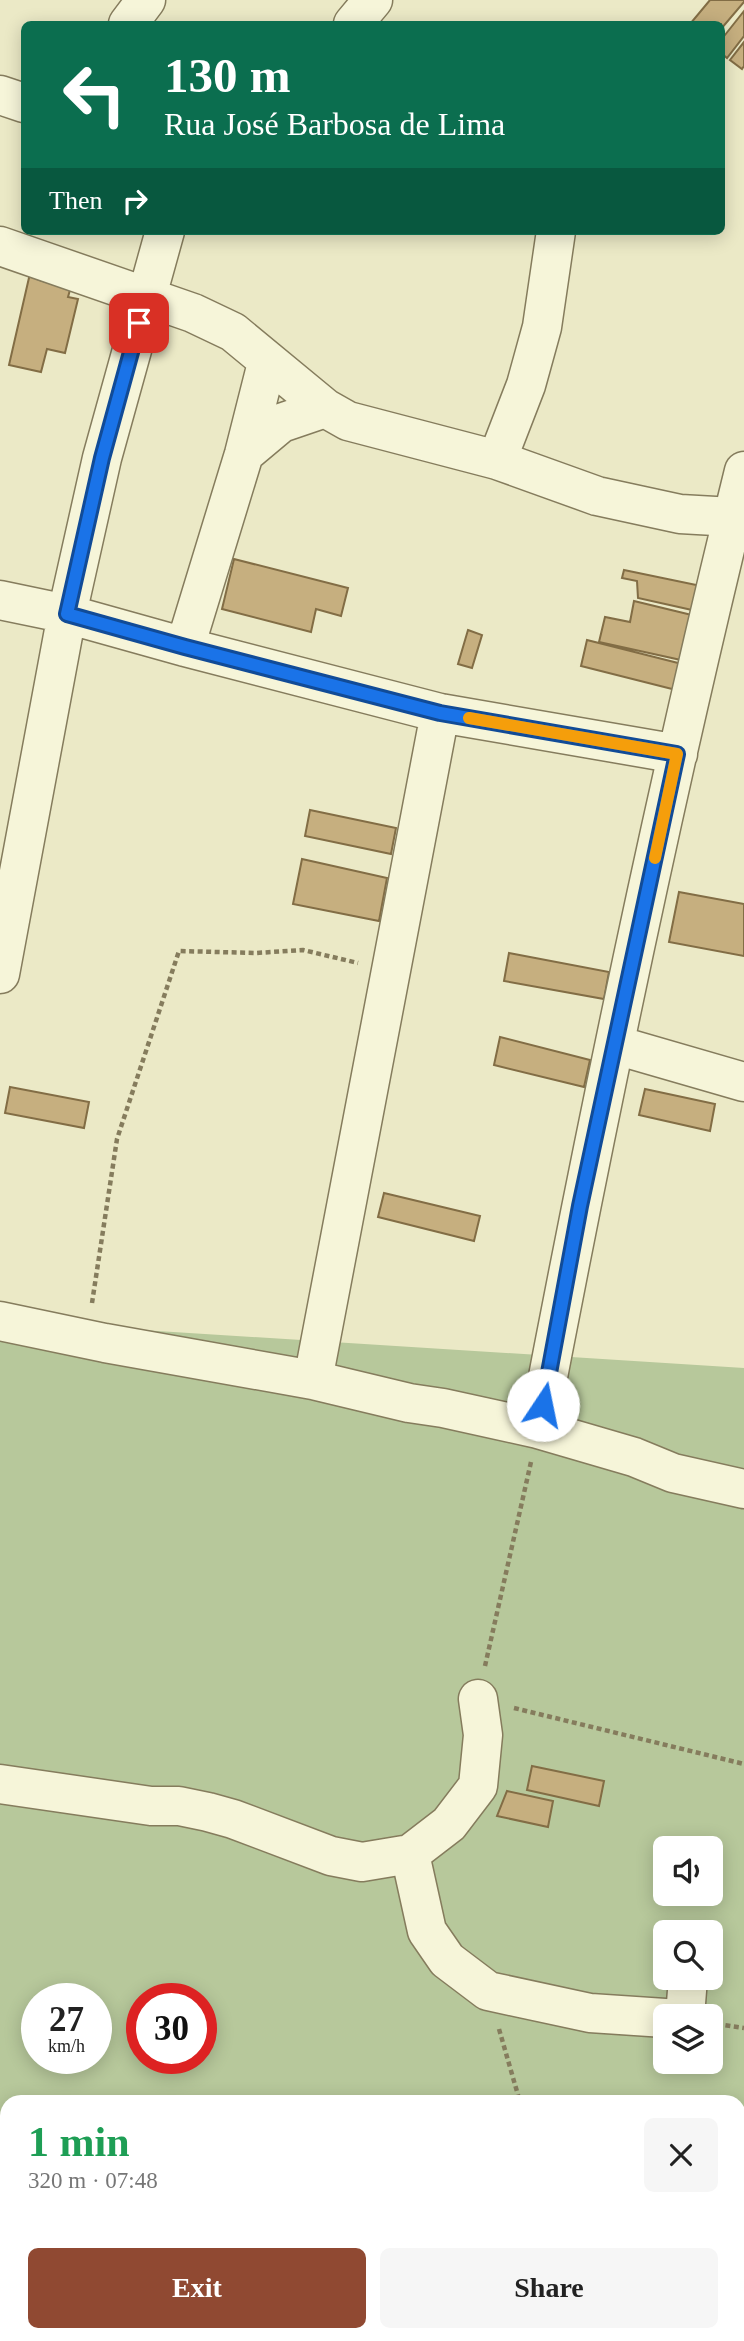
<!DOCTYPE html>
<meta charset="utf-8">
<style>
body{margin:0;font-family:Georgia,serif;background:#f6f6f6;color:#222;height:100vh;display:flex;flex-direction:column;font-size:26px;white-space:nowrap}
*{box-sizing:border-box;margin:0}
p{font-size:23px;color:#767676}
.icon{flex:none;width:38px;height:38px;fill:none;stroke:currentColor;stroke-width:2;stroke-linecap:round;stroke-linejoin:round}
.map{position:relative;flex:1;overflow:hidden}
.sheet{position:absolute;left:0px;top:2095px;width:746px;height:247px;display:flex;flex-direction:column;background:#fff;border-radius:21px 21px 0 0;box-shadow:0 4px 18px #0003}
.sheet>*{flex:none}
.top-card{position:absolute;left:21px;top:21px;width:704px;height:214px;border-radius:10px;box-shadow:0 4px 18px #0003;background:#0b6e4f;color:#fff;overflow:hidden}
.buttons{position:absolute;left:653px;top:1836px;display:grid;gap:14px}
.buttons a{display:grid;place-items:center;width:70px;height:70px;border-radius:10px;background:#fff;box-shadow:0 4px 18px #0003;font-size:35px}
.speed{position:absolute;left:21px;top:1983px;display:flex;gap:14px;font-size:35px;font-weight:700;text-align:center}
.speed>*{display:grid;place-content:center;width:91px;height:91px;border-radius:50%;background:#fff;box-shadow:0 4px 18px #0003;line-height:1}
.speed small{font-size:18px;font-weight:400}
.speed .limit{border:10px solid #d22;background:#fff;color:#111}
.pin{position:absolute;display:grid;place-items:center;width:60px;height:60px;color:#fff;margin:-30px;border-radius:14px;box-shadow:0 4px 10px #0006}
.me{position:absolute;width:77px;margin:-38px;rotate:11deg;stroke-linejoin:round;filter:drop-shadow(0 0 5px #0008)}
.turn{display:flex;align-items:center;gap:24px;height:147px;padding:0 28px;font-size:32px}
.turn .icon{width:91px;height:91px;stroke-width:2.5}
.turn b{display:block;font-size:49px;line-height:60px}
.then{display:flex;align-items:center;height:66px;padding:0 28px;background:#0003;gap:14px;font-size:26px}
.round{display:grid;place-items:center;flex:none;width:74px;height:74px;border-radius:10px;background:#f6f6f6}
.overview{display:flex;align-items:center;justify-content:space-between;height:119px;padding:0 28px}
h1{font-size:42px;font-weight:700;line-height:52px;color:#1e9e55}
.primary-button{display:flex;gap:14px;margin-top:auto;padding:14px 28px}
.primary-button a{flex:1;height:80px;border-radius:10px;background:#904932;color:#fff;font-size:28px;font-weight:700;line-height:80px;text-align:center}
.primary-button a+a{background:#f6f6f6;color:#222}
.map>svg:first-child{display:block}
.green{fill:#b7c89b;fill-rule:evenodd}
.building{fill:#c6af7f;stroke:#826d45;stroke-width:2}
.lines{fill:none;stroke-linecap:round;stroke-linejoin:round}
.minor-casing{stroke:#857c5d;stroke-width:41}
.path{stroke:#857c5d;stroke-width:4.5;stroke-dasharray:5 3.5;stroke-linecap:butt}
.minor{stroke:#f6f5d9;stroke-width:38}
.route-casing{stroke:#114b97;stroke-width:18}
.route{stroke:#1a73e8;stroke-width:12}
.slow{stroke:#f59e0b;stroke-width:12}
</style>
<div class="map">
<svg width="744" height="2341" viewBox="0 0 744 2341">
<rect width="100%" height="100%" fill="#ebe9c6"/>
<path class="green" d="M 0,1321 L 744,1368 L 744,2341 L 0,2341 ZM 665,1848 L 710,1848 L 710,1894 L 665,1894 ZM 665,1932 L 710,1932 L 710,1978 L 665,1978 ZM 37,1998 L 96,1998 L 96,2058 L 37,2058 ZM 142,1998 L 201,1998 L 201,2058 L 142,2058 ZM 665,2016 L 710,2016 L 710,2062 L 665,2062 ZM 7,2102 L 738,2102 L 738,2334 L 7,2334 Z"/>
<path class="building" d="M 710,0 L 744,0 L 744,2 L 721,29 L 721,24 L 690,24 Z
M 744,11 L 744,36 L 727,58 L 721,53 L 721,40 Z
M 744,42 L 744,66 L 742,69 L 730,60 Z
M 31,269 L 44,272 L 39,280 L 53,284 L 72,283 L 68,297 L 78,299 L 65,353 L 47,349 L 41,372 L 9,365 Z
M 234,559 L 348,588 L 341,616 L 316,609 L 311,632 L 222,609 Z
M 624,570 L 706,587 L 701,612 L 638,598 L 637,581 L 622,578 Z
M 634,601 L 700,617 L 690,662 L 599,642 L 605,617 L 630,622 Z
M 468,630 L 482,635 L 472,668 L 458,664 Z
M 587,640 L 690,666 L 684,692 L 581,666 Z
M 310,810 L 396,828 L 391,854 L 305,836 Z
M 302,859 L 387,878 L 379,921 L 293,904 Z
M 679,892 L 744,904 L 744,956 L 669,942 Z
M 509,953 L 609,972 L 604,999 L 504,981 Z
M 500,1037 L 590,1060 L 584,1087 L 494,1065 Z
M 10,1087 L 89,1102 L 84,1128 L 5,1113 Z
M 645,1089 L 715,1104 L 710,1131 L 639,1115 Z
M 384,1193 L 480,1216 L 474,1241 L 378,1217 Z
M 532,1766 L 604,1781 L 599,1806 L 527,1790 Z
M 507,1791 L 553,1801 L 548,1827 L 497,1816 Z"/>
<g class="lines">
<defs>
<path id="minor" d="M 128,24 L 146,0
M 353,24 L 373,0
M 0,95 L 24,103
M 0,246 L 193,313 L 233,332 L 325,408 L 348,421 L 497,460 L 597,496 L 680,514 L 733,517
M 244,454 L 281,423 L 325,408
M 497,460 L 526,385 L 542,327 L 556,231
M 0,600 L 67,614 L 185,647 L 440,713 L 678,754
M 185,647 L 244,454 L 267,363
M 0,974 L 67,614 L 102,458 L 165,231
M 616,1045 L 744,1082
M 0,1321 L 105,1343 L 313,1380 L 409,1403 L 443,1408 L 538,1429 L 634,1457 L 673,1473 L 744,1489
M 313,1380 L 440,713
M 538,1429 C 599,1108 666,788 744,471
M 0,1784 L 151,1806 L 179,1806 L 208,1812 L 233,1819 L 331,1856 L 362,1862 L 410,1854 L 449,1824 L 478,1786 L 483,1735 L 478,1699
M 410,1854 L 427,1931 L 447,1960 L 488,1991 L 590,2013 L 665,2018
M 685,2016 L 688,1978"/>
</defs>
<use href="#minor" class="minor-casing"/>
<path class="path" d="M 92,1303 L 117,1139 L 179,951 L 256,953 L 303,950 L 358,963
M 485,1666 L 531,1462
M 514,1708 L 744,1764
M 717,2024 L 744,2028
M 499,2029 L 520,2102
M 738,2265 L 744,2268"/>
<use href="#minor" class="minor"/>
</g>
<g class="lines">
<defs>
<path id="route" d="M 139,323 L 102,458 L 67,614 L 185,647 L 440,713 L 677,754 L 580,1206 L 543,1405"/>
</defs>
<use href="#route" class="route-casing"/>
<use href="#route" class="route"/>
<path class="slow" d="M 469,718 L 677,754 L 655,858"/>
</g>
</svg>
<div class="buttons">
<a><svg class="icon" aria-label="sound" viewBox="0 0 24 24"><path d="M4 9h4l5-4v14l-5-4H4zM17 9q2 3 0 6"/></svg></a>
<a><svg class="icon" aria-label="search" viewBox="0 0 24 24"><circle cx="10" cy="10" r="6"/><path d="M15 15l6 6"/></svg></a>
<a><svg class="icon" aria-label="layers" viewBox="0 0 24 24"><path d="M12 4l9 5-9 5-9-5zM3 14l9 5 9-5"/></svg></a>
</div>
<div class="speed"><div>27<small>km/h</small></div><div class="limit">30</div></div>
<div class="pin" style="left:139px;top:323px;background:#d93025"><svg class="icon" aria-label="arrive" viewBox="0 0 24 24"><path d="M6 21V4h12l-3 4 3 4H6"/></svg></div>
<svg class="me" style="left:543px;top:1405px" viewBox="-20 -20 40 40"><circle r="19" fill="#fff"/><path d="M0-13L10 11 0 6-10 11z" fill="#1a73e8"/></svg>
<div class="top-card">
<div class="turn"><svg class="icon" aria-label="left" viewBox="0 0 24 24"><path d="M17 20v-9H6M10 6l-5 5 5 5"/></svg><div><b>130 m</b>Rua José Barbosa de Lima</div></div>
<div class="then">Then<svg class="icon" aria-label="right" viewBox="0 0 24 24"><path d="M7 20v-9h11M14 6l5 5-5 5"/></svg></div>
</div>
<section class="sheet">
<div class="overview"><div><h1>1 min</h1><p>320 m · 07:48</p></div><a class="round"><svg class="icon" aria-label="close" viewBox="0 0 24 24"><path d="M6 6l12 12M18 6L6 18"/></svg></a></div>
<div class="primary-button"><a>Exit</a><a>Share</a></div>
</section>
</div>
